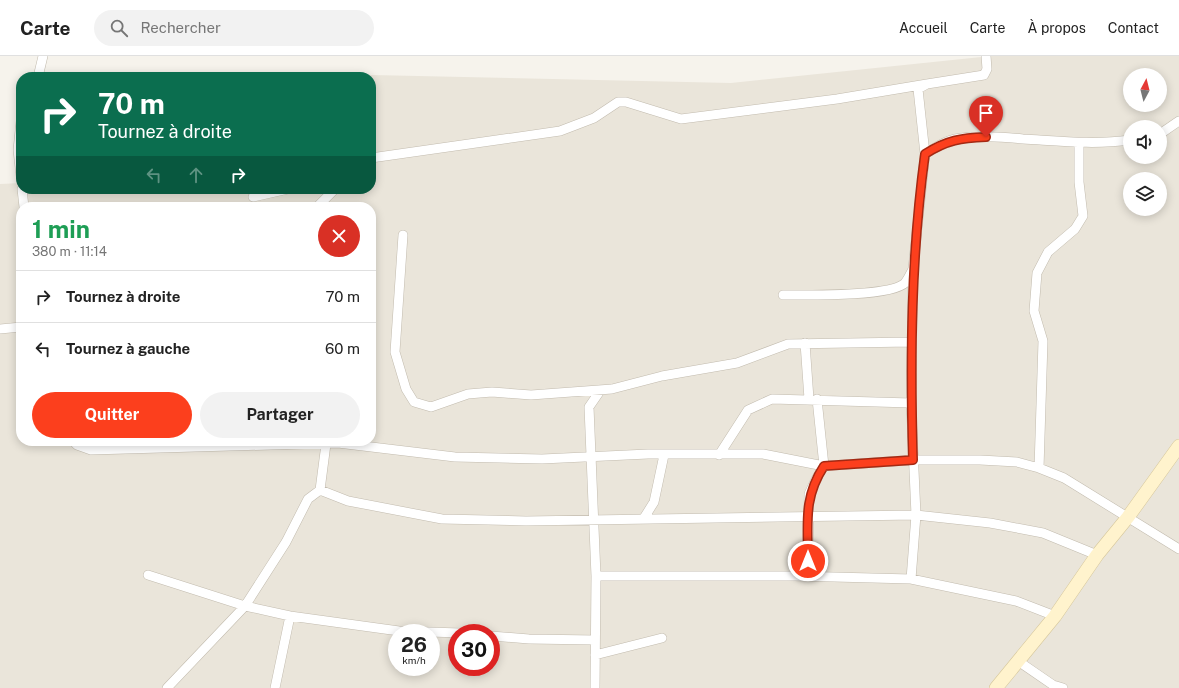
<!DOCTYPE html>
<html lang="fr">
<meta charset="utf-8">
<style>
body{margin:0;font-family:"Public Sans",sans-serif;background:#f2f2f2;color:#222;height:100vh;display:flex;flex-direction:column;font-size:15px;white-space:nowrap}
*{box-sizing:border-box;margin:0}
p{font-size:13px;color:#767676}
.icon{flex:none;width:22px;height:22px;fill:none;stroke:currentColor;stroke-width:2;stroke-linecap:round;stroke-linejoin:round}
.map{position:relative;flex:1;overflow:hidden}
.side{position:absolute;left:16px;top:146px;width:360px;height:244px;display:flex;flex-direction:column;background:#fff;border-radius:16px;box-shadow:0 2px 10px #0003}
.side>*{flex:none}
.banner{position:absolute;left:16px;top:16px;width:360px;height:122px;border-radius:16px;box-shadow:0 2px 10px #0003;background:#0b6e4f;color:#fff;overflow:hidden}
.needle{width:26px;rotate:7deg}
.controls{position:absolute;left:1123px;top:12px;display:grid;gap:8px}
.controls a{display:grid;place-items:center;width:44px;height:44px;border-radius:50%;background:#fff;box-shadow:0 2px 10px #0003;font-size:20px}
.speed{position:absolute;left:388px;top:568px;display:flex;gap:8px;font-size:20px;font-weight:700;text-align:center}
.speed>*{display:grid;place-content:center;width:52px;height:52px;border-radius:50%;background:#fff;box-shadow:0 2px 10px #0003;line-height:1}
.speed small{font-size:10px;font-weight:400}
.speed .limit{border:6px solid #d22;background:#fff;color:#111}
.pin{position:absolute;display:grid;place-items:center;width:34px;height:34px;color:#fff;margin:-41px -17px;border-radius:50% 50% 50% 0;rotate:-45deg;box-shadow:0 0 4px #0007}
.pin .icon{rotate:45deg}
.me{position:absolute;width:44px;margin:-22px;rotate:0deg;stroke-linejoin:round;filter:drop-shadow(0 0 3px #0008)}
.turn{display:flex;align-items:center;gap:14px;height:84px;padding:0 16px;font-size:18px}
.turn .icon{width:52px;height:52px;stroke-width:2.5}
.turn b{display:block;font-size:28px;line-height:34px}
.lanes{display:flex;align-items:center;height:38px;padding:0 16px;background:#0003;justify-content:center;gap:20px;direction:ltr}
.lanes .off{opacity:.35}
.round{display:grid;place-items:center;flex:none;width:42px;height:42px;border-radius:21px;background:#f2f2f2}
.overview{display:flex;align-items:center;justify-content:space-between;height:68px;padding:0 16px}
h1{font-size:24px;font-weight:700;line-height:30px;color:#1e9e55}
.primary-button{display:flex;gap:8px;margin-top:auto;padding:8px 16px}
.primary-button a{flex:1;height:46px;border-radius:24px;background:#fc3f1d;color:#fff;font-size:16px;font-weight:700;line-height:46px;text-align:center}
.primary-button a+a{background:#f2f2f2;color:#222}
ul{padding:0;list-style:none}
li{display:flex;align-items:center;gap:12px;height:52px;padding:0 16px;border-top:1px solid #e0e0e0}
li div{flex:1}
li b{display:block;font-size:15px}
li em{font-style:normal}
header{display:flex;align-items:center;gap:24px;box-sizing:border-box;height:56px;padding:0 20px;background:#fff;border-bottom:1px solid #e0e0e0}
header strong{font-size:19px}
nav{display:flex;gap:22px;margin-inline-start:auto;font-size:14px}
.search{width:280px;height:36px;background:#f2f2f2;display:flex;align-items:center;gap:10px;box-sizing:border-box;padding:0 14px;border-radius:22px;color:#767676;font-size:15px}
.map>svg:first-child{display:block}
.residential{fill:#eae5da;fill-rule:evenodd}
.lines{fill:none;stroke-linecap:round;stroke-linejoin:round}
.street-casing{stroke:#c2bbae;stroke-width:10}
.secondary-casing{stroke:#d6c79b;stroke-width:14}
.street{stroke:#fff;stroke-width:9}
.secondary{stroke:#fff3cd;stroke-width:13}
.route-casing{stroke:#a42913;stroke-width:10}
.route{stroke:#fc3f1d;stroke-width:7}
</style>
<header>
<strong>Carte</strong>
<div class="search"><svg class="icon" aria-label="search" viewBox="0 0 24 24"><circle cx="10" cy="10" r="6"/><path d="M15 15l6 6"/></svg>Rechercher</div>
<nav><a>Accueil</a><a>Carte</a><a>À propos</a><a>Contact</a></nav>
</header>
<div class="map">
<svg width="1179" height="632" viewBox="0 0 1179 632">
<rect width="100%" height="100%" fill="#f6f3ec"/>
<path class="residential" d="M 991,0 L 1179,0 L 1179,632 L 0,632 L 0,128 L 21,127 L 21,133 L 371,133 L 371,21 L 320,21 L 326,18 L 731,27 ZM 1130,19 L 1160,19 L 1160,49 L 1130,49 ZM 1130,71 L 1160,71 L 1160,101 L 1130,101 ZM 1130,123 L 1160,123 L 1160,153 L 1130,153 ZM 21,151 L 371,151 L 371,385 L 21,385 ZM 397,577 L 431,577 L 431,611 L 397,611 ZM 457,577 L 491,577 L 491,611 L 457,611 Z"/>
<g class="lines">
<defs>
<path id="street" d="M 38,21 L 43,0
M 21,65 L 18,94 L 21,121
M 1160,78 L 1179,65
M 925,98 L 918,33 L 927,28 L 984,19 L 987,13 L 986,0
M 371,102 L 560,75 L 594,62 L 618,46 L 626,46 L 681,63 L 837,43 L 927,28
M 22,133 L 24,151
M 253,141 L 288,133
M 317,151 L 335,133
M 403,179 L 395,296 L 406,333 L 414,346 L 431,351 L 468,338 L 492,336 L 531,339 L 612,333 L 662,320 L 737,307 L 788,288 L 911,286
M 783,239 C 806,239 890,241 905,227 C 908,223 911,217 913,213 L 925,98 C 935,92 944,85 955,83 C 977,79 1001,81 1023,83 C 1059,85 1094,89 1130,84
M 0,273 L 21,271
M 805,287 L 809,343
M 73,385 L 77,389 L 91,394 L 338,387 L 455,401 L 542,403 L 648,398 L 763,398 L 824,410 L 913,404 L 980,404 L 1017,406 L 1039,412 L 1064,422 L 1179,493
M 719,399 L 748,354 L 772,343 L 911,347
M 1039,412 L 1043,285 L 1034,255 L 1037,217 L 1048,196 L 1075,173 L 1083,160 L 1079,126 L 1079,87
M 320,434 L 326,388
M 644,462 L 654,446 L 664,399
M 148,519 L 245,550 L 290,560 L 399,575 L 460,577
M 596,520 L 795,520 L 911,523 L 1016,545 L 1055,560
M 808,520 L 809,438 L 816,423 L 824,410 L 817,343
M 911,523 L 916,459 L 911,347 L 913,215
M 491,580 L 529,583 L 595,584
M 595,599 L 662,582
M 1018,605 L 1053,629 L 1063,632
M 167,632 L 245,550 L 286,486 L 308,443 L 320,434 L 348,445 L 442,463 L 526,465 L 916,459 L 990,467 L 1043,477 L 1097,499
M 275,632 L 290,560
M 595,632 L 596,520 L 589,351 L 600,335"/>
<path id="secondary" d="M 996,632 L 1055,560 L 1097,499 L 1128,461 L 1179,390"/>
</defs>
<use href="#street" class="street-casing"/>
<use href="#secondary" class="secondary-casing"/>
<use href="#street" class="street"/>
<use href="#secondary" class="secondary"/>
</g>
<g class="lines">
<defs>
<path id="route" d="M 808,505 C 808,468 803,442 824,410 L 913,404 C 910,301 911,200 925,98 C 947,84 961,82 986,81"/>
</defs>
<use href="#route" class="route-casing"/>
<use href="#route" class="route"/>
</g>
</svg>
<div class="controls">
<a><svg class="needle" viewBox="-14 -14 28 28"><path d="M0-13l5 13h-10z" fill="#e53935"/><path d="M0 13l5-13h-10z" fill="#767676"/></svg></a>
<a><svg class="icon" aria-label="sound" viewBox="0 0 24 24"><path d="M4 9h4l5-4v14l-5-4H4zM17 9q2 3 0 6"/></svg></a>
<a><svg class="icon" aria-label="layers" viewBox="0 0 24 24"><path d="M12 4l9 5-9 5-9-5zM3 14l9 5 9-5"/></svg></a>
</div>
<div class="speed"><div>26<small>km/h</small></div><div class="limit">30</div></div>
<div class="pin" style="left:986px;top:81px;background:#d93025"><svg class="icon" aria-label="arrive" viewBox="0 0 24 24"><path d="M6 21V4h12l-3 4 3 4H6"/></svg></div>
<svg class="me" style="left:808px;top:505px" viewBox="-20 -20 40 40"><circle r="17" fill="#fc3f1d" stroke="#fff" stroke-width="3"/><path d="M0-11L8 9 0 5-8 9z" fill="#fff"/></svg>
<div class="banner">
<div class="turn"><svg class="icon" aria-label="right" viewBox="0 0 24 24"><path d="M7 20v-9h11M14 6l5 5-5 5"/></svg><div><b>70 m</b>Tournez à droite</div></div>
<div class="lanes"><svg class="icon off" aria-label="left" viewBox="0 0 24 24"><path d="M17 20v-9H6M10 6l-5 5 5 5"/></svg><svg class="icon off" aria-label="ahead" viewBox="0 0 24 24"><path d="M12 20V5M6 11l6-6 6 6"/></svg><svg class="icon" aria-label="right" viewBox="0 0 24 24"><path d="M7 20v-9h11M14 6l5 5-5 5"/></svg></div>
</div>
<section class="side">
<div class="overview"><div><h1>1 min</h1><p>380 m · 11:14</p></div><a class="round" style="background:#d93025;color:#fff"><svg class="icon" aria-label="close" viewBox="0 0 24 24"><path d="M6 6l12 12M18 6L6 18"/></svg></a></div>
<ul>
<li><svg class="icon" aria-label="right" viewBox="0 0 24 24"><path d="M7 20v-9h11M14 6l5 5-5 5"/></svg><div><b>Tournez à droite</b></div><em>70 m</em></li>
<li><svg class="icon" aria-label="left" viewBox="0 0 24 24"><path d="M17 20v-9H6M10 6l-5 5 5 5"/></svg><div><b>Tournez à gauche</b></div><em>60 m</em></li>
</ul>
<div class="primary-button"><a>Quitter</a><a>Partager</a></div>
</section>
</div>
